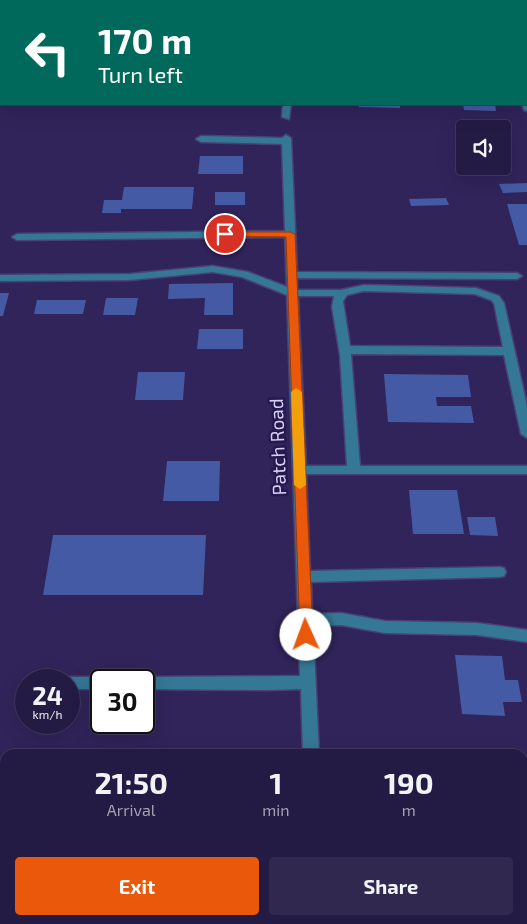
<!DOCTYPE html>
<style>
body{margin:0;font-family:"Exo 2",sans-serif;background:#30284f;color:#f1f3f6;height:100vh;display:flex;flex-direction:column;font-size:19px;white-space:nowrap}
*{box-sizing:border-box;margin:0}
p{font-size:16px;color:#a3a1b2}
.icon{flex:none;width:28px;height:28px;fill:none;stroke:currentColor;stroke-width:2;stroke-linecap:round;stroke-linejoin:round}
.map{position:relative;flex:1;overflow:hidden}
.drawer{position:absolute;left:0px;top:749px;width:528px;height:176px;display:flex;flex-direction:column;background:#241b44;border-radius:15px 15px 0 0;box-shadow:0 5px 20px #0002,0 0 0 1px #41395d}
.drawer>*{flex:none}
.banner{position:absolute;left:0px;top:0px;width:528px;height:105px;box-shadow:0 5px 20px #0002,0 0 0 1px #41395d;background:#00695c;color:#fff;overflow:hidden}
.tools{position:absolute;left:456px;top:120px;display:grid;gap:10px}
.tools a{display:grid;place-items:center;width:55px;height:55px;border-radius:5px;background:#241b44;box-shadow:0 5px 20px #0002,0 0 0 1px #41395d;font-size:25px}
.speed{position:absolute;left:15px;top:669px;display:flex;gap:10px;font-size:25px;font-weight:700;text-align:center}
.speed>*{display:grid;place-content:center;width:65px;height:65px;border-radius:50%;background:#241b44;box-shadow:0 5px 20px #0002,0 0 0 1px #41395d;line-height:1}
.speed small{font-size:12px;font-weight:400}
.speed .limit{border:2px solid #111;border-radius:8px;background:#fff;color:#111}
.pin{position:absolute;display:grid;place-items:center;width:42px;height:42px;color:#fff;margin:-21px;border:2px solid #fff;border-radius:50%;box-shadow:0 1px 5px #0007}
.me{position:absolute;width:55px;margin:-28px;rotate:358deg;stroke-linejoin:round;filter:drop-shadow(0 0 4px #0008)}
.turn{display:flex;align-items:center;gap:18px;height:105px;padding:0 15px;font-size:22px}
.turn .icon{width:65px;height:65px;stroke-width:2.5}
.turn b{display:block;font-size:35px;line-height:42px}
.eta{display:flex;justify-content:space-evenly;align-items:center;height:85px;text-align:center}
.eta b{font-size:30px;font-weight:700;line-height:35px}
.action{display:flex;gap:10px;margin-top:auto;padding:10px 15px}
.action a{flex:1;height:58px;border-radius:5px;background:#ea580c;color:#fff;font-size:20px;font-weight:700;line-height:58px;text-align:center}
.action a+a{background:#30284f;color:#f1f3f6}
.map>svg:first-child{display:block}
.building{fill:#455aa4}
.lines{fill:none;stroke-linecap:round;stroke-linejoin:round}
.minor-casing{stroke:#4a4073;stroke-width:3}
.minor{fill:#347895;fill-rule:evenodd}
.route{fill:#ea580c;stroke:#983908}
.slow{fill:#f59e0b}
.labels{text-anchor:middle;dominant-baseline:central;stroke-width:5;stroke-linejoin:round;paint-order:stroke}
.street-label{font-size:19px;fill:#d5d1f4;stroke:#26194f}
</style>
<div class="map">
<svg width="527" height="924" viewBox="0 0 527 924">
<rect width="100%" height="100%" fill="#30245a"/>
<path class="building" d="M 359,104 L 400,104 L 400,108 L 359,107 Z
M 463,104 L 495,104 L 496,111 L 464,110 Z
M 200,156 L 243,156 L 243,174 L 198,174 Z
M 527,183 L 527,192 L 503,193 L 499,184 Z
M 124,187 L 194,187 L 192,209 L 121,209 L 121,213 L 102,213 L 104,200 L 122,200 Z
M 215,192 L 245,192 L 245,205 L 215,205 Z
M 446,198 L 449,205 L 411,206 L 409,199 Z
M 507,204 L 527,204 L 527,245 L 519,245 Z
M 233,283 L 233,315 L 204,315 L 205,298 L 168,299 L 169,284 Z
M 0,293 L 9,293 L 3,316 L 0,316 Z
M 106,298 L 138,298 L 135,315 L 103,315 Z
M 37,300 L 86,300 L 83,314 L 34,314 Z
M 199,329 L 243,329 L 243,349 L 197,349 Z
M 138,372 L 185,372 L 183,400 L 135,400 Z
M 384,374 L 468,375 L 471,397 L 436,397 L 437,406 L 471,406 L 474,423 L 388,422 Z
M 167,461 L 220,461 L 219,501 L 163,501 Z
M 409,490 L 457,490 L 464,534 L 413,534 Z
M 467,517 L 495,517 L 498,536 L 470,535 Z
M 53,535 L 206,535 L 203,595 L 43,595 Z
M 455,655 L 502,656 L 505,680 L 518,680 L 522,702 L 503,702 L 505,716 L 462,714 Z
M 0,823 L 5,823 L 5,920 L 65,920 L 65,924 L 0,924 Z"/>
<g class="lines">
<defs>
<path id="minor" d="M 329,0 L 344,0 L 345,1 L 330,1 Z
M 526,28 L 527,28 L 527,32 L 526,32 Z
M 526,41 L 527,41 L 527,46 L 526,46 Z
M 526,69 L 527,69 L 527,73 L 526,73 Z
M 526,101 L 527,102 L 527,111 L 524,110 L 522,104 L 526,104 Z
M 283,104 L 291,104 L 289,119 L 282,117 Z
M 286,135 L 291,138 L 297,272 L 517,273 L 522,276 L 517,279 L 297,278 L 297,290 L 341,290 L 364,285 L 476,288 L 499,296 L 504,303 L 527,406 L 527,438 L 521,434 L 504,355 L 351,354 L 360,466 L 527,466 L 527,474 L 306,474 L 310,571 L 499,567 L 504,568 L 506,572 L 504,576 L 499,577 L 311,582 L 312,614 L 341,613 L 385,621 L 477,623 L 527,630 L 527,642 L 477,635 L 385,633 L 341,625 L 313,626 L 319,754 L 303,754 L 301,689 L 268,690 L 144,689 L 144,680 L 138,680 L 144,677 L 300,676 L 287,295 L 242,277 L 213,272 L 130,280 L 0,281 L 0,275 L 130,274 L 213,266 L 248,272 L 287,287 L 285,237 L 17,240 L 12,237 L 17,234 L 285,231 L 282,144 L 201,142 L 196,139 L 201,136 L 282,138 ZM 364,291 L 475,294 L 491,300 L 494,303 L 503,347 L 350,346 L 343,301 L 347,295 ZM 298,296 L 334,296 L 332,307 L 340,355 L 347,466 L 306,466 Z
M 69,677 L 101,677 L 107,680 L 101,680 L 101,689 L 69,689 L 69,680 L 63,680 Z
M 309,920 L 327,920 L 327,924 L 309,924 Z"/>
</defs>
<use href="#minor" class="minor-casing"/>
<use href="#minor" class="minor"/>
</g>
<path class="route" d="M 225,232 L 290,232 L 295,234 L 313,635 L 311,639 L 306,641 L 302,639 L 300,635 L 286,237 L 222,236 L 220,234 Z"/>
<path class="slow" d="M 296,388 L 302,392 L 306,485 L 300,489 L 294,485 L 291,392 Z"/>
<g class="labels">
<g class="street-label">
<text transform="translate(277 447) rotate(-92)">Patch Road</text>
</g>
</g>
</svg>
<div class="tools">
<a><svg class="icon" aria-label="sound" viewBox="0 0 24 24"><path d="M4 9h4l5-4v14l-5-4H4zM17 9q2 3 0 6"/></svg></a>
</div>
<div class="speed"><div>24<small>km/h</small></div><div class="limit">30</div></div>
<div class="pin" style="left:225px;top:234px;background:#d93025"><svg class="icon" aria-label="arrive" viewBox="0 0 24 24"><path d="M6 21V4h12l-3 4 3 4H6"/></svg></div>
<svg class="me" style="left:306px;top:635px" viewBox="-20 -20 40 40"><circle r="19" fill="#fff"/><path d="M0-13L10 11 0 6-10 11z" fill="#ea580c"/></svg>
<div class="banner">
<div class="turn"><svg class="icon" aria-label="left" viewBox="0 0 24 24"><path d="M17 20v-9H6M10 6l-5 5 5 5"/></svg><div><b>170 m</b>Turn left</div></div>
</div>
<section class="drawer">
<div class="eta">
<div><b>21:50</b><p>Arrival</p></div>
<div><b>1</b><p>min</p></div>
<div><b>190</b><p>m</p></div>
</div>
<div class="action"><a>Exit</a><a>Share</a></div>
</section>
</div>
